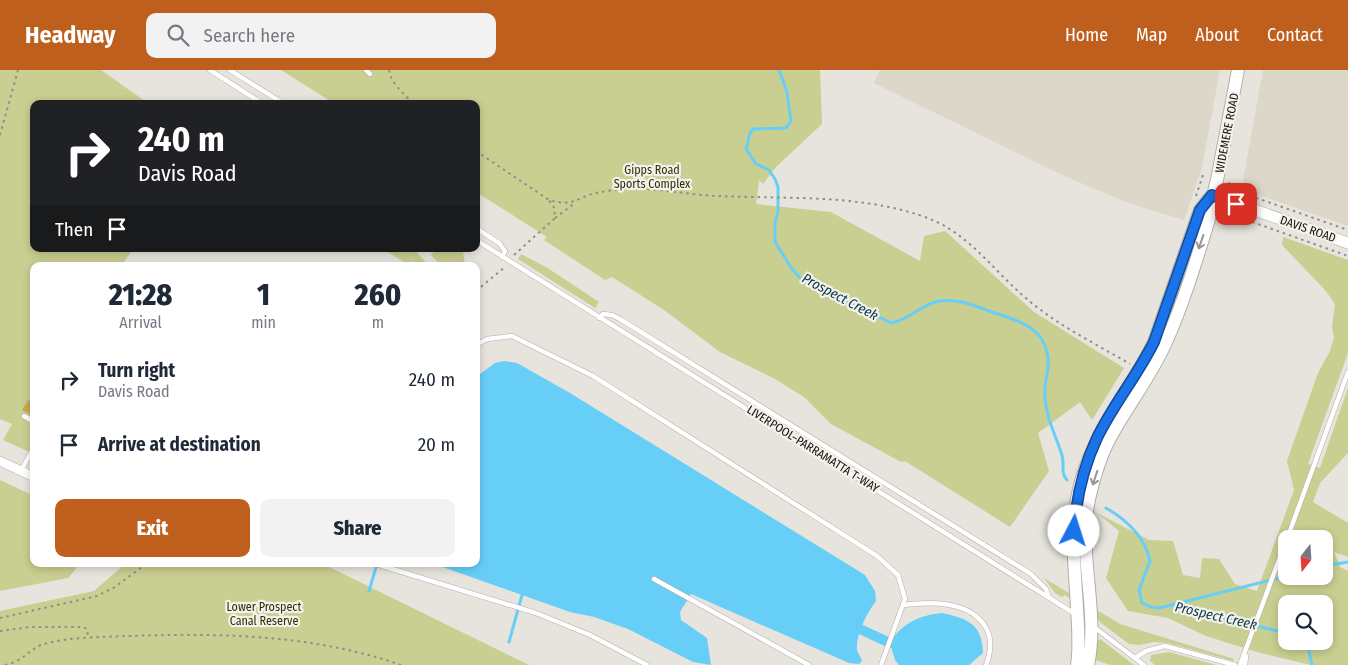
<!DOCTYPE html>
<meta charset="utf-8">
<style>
body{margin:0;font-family:"Fira Sans Condensed",sans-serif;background:#f2f2f3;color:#1f2937;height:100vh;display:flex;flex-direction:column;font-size:19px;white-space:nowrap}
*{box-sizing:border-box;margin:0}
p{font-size:16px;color:#747a83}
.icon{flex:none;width:28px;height:28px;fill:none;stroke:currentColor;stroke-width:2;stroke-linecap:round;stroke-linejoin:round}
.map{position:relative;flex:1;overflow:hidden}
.side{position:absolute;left:30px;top:192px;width:450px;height:305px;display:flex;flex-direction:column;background:#fff;border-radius:10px;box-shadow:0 2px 8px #0003}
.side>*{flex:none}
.banner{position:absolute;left:30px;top:30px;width:450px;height:152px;border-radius:10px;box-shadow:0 2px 8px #0003;background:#202124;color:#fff;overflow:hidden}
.needle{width:32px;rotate:197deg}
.fabs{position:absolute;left:1278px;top:460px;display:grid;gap:10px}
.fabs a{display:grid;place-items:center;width:55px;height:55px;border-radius:10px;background:#fff;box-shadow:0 2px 8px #0003;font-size:25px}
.pin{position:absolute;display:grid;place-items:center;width:42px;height:42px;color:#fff;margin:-21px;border-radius:10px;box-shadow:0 2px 8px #0006}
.me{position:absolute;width:55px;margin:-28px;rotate:5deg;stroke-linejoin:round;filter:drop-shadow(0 0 4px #0008)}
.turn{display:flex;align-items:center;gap:18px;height:105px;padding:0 25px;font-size:22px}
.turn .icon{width:65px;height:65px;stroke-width:2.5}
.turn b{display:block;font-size:35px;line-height:42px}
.then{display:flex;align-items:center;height:48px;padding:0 25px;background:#0003;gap:10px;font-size:19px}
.eta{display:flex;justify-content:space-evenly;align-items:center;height:85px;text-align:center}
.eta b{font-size:30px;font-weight:800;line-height:35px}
.primary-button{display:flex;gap:10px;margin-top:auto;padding:10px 25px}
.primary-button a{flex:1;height:58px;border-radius:10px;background:#bf5f1e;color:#fff;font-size:20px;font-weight:800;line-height:58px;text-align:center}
.primary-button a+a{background:#f2f2f3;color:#1f2937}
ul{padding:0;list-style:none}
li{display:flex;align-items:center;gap:15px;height:65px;padding:0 25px}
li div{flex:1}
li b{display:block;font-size:19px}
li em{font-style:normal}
header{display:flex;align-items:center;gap:30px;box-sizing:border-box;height:70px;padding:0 25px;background:#bf5f1e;color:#fff}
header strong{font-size:24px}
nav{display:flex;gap:28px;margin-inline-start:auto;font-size:18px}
.search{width:350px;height:45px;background:#f2f2f3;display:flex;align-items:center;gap:12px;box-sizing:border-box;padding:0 18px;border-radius:10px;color:#747a83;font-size:19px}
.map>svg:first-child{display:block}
.built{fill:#ddd7c9}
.green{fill:#c9ce91;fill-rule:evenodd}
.water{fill:#67cef8}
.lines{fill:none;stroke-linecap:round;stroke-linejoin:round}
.stream{stroke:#67cef8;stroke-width:3}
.canal{stroke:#67cef8;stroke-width:10}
.building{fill:#caa953}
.service-casing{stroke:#b1aea7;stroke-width:5.5}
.minor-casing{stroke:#b1aea7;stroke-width:10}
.tertiary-casing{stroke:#b1aea7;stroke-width:12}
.secondary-casing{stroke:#b1aea7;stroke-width:14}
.path{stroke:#908e89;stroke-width:2;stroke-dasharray:2.5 4;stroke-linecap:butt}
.service{stroke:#fff;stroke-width:4.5}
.minor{stroke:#fff;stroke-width:9}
.tertiary{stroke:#fff;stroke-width:11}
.secondary{stroke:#fff;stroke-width:12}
.oneway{stroke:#969594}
.route-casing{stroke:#114b97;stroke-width:12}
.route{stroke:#1a73e8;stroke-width:9}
.labels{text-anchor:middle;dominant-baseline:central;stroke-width:4.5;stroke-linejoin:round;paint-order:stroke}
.street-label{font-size:12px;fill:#151411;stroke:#f4f2eb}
.park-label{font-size:12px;fill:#2d2f07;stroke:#f4f2eb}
.water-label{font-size:14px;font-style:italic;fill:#09384a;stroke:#f4f2eb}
</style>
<header>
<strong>Headway</strong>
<div class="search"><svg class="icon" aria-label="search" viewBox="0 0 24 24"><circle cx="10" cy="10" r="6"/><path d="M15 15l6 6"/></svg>Search here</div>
<nav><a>Home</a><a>Map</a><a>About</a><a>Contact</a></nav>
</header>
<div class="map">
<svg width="1348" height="595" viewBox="0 0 1348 595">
<rect width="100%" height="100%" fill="#e7e4dd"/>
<path class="built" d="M 880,0 L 1220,0 L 1202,98 L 1184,150 L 1131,134 L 1062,105 L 874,13 Z
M 1263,0 L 1348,0 L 1348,156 L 1248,121 L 1243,110 Z"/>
<path class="green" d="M 0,0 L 101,0 L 149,34 L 34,34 L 34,179 L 133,179 L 121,196 L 34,196 L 34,384 L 3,370 L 12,354 L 0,349 Z
M 281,0 L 820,0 L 822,54 L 776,97 L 763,114 L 759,110 L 756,134 L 831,142 L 920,191 L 924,166 L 945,161 L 1034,242 L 1124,298 L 1092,350 L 1080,332 L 1038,363 L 1049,401 L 1010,457 L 905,391 L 901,392 L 831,354 L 804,327 L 775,309 L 720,282 L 664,240 L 612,207 L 605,210 L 544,170 L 547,167 L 476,122 L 476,34 L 335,34 Z
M 1283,167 L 1348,190 L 1348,283 L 1308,394 L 1320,398 L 1348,318 L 1348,383 L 1320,413 L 1313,432 L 1348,453 L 1348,487 L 1334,482 L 1340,497 L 1348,501 L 1348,595 L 1311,595 L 1257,582 L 1206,566 L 1168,548 L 1128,541 L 1106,508 L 1119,461 L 1097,443 L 1149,470 L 1173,471 L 1183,505 L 1200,508 L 1202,488 L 1219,489 L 1235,514 L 1257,521 L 1294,420 L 1287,391 L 1318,303 L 1330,281 L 1334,267 L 1332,257 L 1335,234 L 1325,220 L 1282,175 ZM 1286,469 L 1324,469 L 1324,506 L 1286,506 ZM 1286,534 L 1324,534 L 1324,571 L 1286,571 Z
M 383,179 L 397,179 L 401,182 L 414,179 L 429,196 L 418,196 L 411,191 L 407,194 Z
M 436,179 L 460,179 L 463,181 L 465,196 L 441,196 L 431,185 Z
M 521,184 L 546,197 L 599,232 L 595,238 L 518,189 Z
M 0,410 L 34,426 L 34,494 L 80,494 L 68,508 L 0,521 Z
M 125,494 L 323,494 L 529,595 L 0,595 L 0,541 L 94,521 Z
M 1044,508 L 1120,554 L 1234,589 L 1233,591 L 1168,573 L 1153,572 L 1139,575 L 1129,574 L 1100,552 L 1095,544 L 1065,525 L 1062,527 L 1055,523 Z
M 1100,569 L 1104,572 L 1134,595 L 1111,595 L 1095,590 L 1097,571 Z
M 1169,582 L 1216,595 L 1155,595 L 1150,591 L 1151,585 Z"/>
<path class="water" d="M 504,291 L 517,293 L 570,323 L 865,505 L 875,521 L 876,531 C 867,543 856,564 857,580 C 858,584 861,586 862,591 L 859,594 L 849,593 L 691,524 L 680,542 L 681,550 L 707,568 L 711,595 L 693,592 L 628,559 L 594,547 L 570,542 L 434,494 L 476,494 L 476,307 L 495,293 Z
M 942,543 C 969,549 982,554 983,583 L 969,595 L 899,595 L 895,590 L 890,573 C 901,553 921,545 942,543 Z"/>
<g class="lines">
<path class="stream" d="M 779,0 L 787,22 L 791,51 L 786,58 L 753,59 L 750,63 L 746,79 L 756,94 L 769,100 L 775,109 L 778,117 L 778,141 L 775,153 L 775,172 L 792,199 L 799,207 L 891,253 C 909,250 922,234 939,231 C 959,228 977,237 995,243 C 1024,252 1050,261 1048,297 C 1047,307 1044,316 1045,327 C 1046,348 1056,366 1062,385 C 1065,395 1060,403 1067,410
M 1106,438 C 1127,450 1145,467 1150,491 L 1139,520 L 1142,533 L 1151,537 L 1159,538 L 1287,506
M 1324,496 L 1348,492
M 369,521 L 377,494
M 1171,535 L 1286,563
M 1307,571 L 1312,595
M 509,572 L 522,525"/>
<path class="canal" d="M 862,560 L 890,573"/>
</g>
<path class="building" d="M 28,330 L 34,333 L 34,346 L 22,340 Z"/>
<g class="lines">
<defs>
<path id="service" d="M 210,0 L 263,34
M 230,0 L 284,34
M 366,0 L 370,4
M 476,158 L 499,173 L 505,181 L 502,187
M 476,170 L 1075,544
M 599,248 L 603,244 L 612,245 L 620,249 L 1031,504 L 1046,519 L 1049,528
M 476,275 L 487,269 L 512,266 L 593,306 L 877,486 L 898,505 L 905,529 L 881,595
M 24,346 L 34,352
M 21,401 L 34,377
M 1287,469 L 1348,302
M 376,494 L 536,543 L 590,565 L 647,595
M 654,509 L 809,595
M 903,535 C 916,534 930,532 943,534 C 977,538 1000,559 986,595
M 1094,557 L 1144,595
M 1135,588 L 1146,581 L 1165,576 L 1235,595
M 1240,595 L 1286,471
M 1245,595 L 1246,586"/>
<path id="minor" d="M 0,391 L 34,407"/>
<path id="tertiary" d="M 1212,125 L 1348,173"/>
<path id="secondary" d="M 1077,595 C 1080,576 1078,557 1077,538 C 1075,501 1070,461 1078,424 C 1089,367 1129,324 1154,272 L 1200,140 L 1212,125
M 1088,595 C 1100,538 1075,478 1091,421 C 1096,400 1103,379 1114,361 C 1131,331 1152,304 1166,272 C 1184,232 1197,188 1210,146 C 1213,134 1213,122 1217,110 L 1238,0"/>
</defs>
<use href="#service" class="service-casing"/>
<use href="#minor" class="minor-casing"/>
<use href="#tertiary" class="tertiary-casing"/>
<use href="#secondary" class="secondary-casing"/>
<path class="path" d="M 389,0 C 391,14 405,25 414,34
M 0,65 L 18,0
M 476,81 L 549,130 C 574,137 575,128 596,123 C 609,120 625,119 638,119 C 663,119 690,125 717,126 C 783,129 855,124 919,145 C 968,160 991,199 1028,230 C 1059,256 1096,274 1130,294
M 1228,113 L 1237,116 L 1245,124 L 1348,160
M 1196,126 L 1203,105 L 1206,106
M 1222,146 L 1227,143 L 1348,186
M 555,148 L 575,133
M 514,185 L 554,149 L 555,139 L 549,130
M 476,221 L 505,197
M 0,548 L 97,526 L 115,517 L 146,494
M 0,561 L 31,557 L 83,557 L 87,559 L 88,567
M 5,595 C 24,591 27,581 41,575 C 64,567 103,567 128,566 C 220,563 312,564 401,595"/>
<use href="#service" class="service"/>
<use href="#minor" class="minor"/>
<use href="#tertiary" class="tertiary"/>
<use href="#secondary" class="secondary"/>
</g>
<defs><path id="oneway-shaft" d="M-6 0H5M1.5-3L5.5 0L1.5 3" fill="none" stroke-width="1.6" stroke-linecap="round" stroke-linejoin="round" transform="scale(1.25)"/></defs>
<g class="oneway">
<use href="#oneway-shaft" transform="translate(1201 172) rotate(109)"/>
<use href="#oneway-shaft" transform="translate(1095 408) rotate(108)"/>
</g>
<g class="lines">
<defs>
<path id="route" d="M 1074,461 C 1076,429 1083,398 1097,368 C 1113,335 1137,306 1154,272 L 1200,140 L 1212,125 L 1236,134"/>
</defs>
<use href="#route" class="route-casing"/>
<use href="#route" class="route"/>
</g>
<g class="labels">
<g class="street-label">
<text transform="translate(1227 63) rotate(-79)">WIDEMERE ROAD</text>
<text transform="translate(1308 159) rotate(19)">DAVIS ROAD</text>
<text transform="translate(813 379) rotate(32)">LIVERPOOL–PARRAMATTA T-WAY</text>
</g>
<g class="park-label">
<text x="652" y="100">Gipps Road<tspan x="652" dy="14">Sports Complex</tspan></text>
<text x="264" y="537">Lower Prospect<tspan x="264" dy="14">Canal Reserve</tspan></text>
</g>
<g class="water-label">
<text transform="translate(840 227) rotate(28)">Prospect Creek</text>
<text transform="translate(1216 546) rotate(13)">Prospect Creek</text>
</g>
</g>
</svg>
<div class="fabs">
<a><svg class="needle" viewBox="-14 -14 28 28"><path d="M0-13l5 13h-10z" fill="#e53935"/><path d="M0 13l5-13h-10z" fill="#747a83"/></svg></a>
<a><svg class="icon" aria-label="search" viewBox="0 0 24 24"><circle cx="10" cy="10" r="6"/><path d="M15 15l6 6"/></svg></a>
</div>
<div class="pin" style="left:1236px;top:134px;background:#d93025"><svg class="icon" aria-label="arrive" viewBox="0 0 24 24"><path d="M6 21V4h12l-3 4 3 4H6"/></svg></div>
<svg class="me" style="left:1074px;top:461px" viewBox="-20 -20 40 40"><circle r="19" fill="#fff"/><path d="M0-13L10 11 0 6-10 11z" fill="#1a73e8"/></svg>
<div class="banner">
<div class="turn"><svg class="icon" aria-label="right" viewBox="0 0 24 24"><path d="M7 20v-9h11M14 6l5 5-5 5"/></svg><div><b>240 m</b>Davis Road</div></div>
<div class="then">Then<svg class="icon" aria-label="arrive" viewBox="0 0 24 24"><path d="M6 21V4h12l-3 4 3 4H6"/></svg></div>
</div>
<section class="side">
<div class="eta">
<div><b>21:28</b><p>Arrival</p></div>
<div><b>1</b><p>min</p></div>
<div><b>260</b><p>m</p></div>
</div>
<ul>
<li><svg class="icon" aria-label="right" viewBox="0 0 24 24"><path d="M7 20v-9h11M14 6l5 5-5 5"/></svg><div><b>Turn right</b><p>Davis Road</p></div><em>240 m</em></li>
<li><svg class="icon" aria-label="arrive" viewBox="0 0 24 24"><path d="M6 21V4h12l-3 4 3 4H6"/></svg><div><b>Arrive at destination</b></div><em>20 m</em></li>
</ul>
<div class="primary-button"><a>Exit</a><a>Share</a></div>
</section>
</div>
